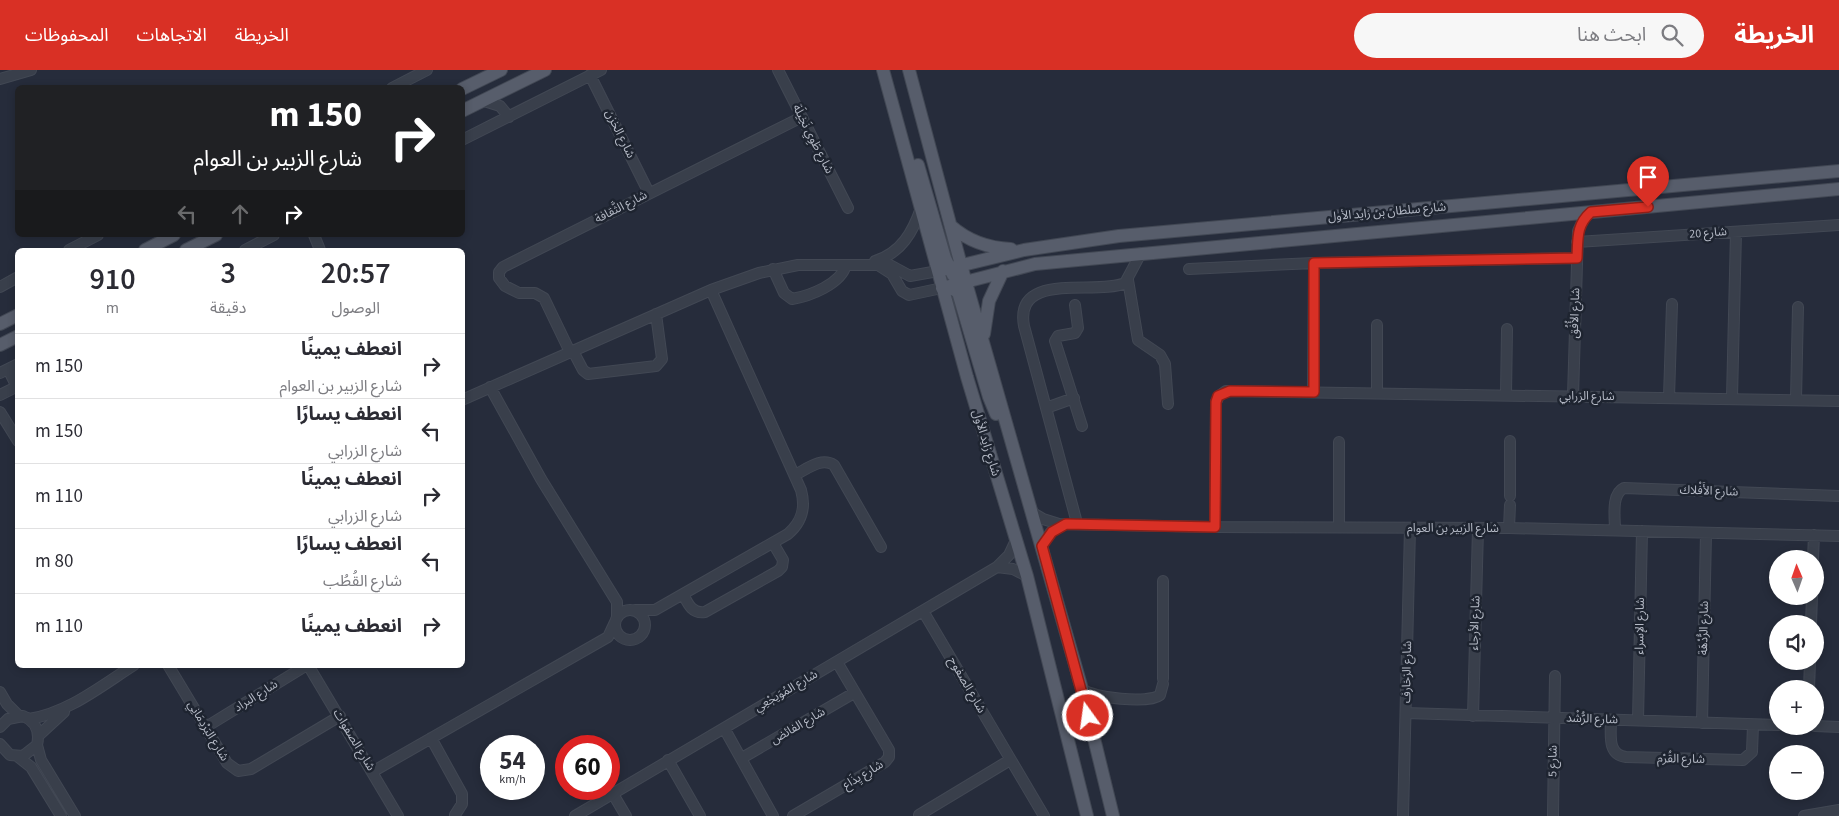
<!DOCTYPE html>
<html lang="ar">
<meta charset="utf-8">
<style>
body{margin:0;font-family:"Source Sans 3","Noto Sans Arabic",sans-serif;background:#f7f7f7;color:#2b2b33;direction:rtl;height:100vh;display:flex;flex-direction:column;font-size:19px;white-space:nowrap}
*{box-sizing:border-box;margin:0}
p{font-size:16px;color:#7c7c81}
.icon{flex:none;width:28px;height:28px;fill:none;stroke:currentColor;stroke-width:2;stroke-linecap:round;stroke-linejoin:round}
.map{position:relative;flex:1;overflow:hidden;direction:ltr}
.panel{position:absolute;left:15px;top:178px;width:450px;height:420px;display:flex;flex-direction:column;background:#fff;border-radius:8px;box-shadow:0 2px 8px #0003;direction:rtl}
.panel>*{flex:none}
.top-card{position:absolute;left:15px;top:15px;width:450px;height:152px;border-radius:8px;box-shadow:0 2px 8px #0003;direction:rtl;background:#202124;color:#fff;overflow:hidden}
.needle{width:32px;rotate:358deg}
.controls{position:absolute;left:1769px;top:480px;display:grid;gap:10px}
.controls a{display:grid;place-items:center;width:55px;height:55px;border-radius:50%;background:#fff;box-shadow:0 2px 8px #0003;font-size:25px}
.speed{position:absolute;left:480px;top:665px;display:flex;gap:10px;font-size:25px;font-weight:700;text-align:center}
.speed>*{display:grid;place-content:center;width:65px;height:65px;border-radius:50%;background:#fff;box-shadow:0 2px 8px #0003;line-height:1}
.speed small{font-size:12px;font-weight:400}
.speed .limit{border:8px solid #d22;background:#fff;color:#111}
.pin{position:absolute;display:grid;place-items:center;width:42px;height:42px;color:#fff;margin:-51px -21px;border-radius:50% 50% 50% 0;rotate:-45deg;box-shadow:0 0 5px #0007}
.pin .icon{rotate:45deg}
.me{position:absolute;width:55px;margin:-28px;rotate:346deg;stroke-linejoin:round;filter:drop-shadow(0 0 4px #0008)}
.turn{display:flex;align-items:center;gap:18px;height:105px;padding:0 20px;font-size:22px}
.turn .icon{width:65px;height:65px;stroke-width:2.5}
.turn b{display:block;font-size:35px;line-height:42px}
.lanes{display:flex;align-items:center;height:48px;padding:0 20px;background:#0003;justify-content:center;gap:25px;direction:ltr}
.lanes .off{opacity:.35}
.eta{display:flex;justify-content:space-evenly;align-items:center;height:85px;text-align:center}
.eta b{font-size:30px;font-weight:600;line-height:35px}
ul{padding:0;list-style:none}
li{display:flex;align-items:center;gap:15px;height:65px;padding:0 20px;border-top:1px solid #e1e1e2}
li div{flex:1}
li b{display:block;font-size:19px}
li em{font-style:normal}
header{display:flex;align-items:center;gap:30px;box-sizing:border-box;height:70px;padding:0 25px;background:#d93025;color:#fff}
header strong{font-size:24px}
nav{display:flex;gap:28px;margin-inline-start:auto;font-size:18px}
.search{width:350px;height:45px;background:#f7f7f7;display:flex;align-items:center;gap:12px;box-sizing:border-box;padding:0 18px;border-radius:28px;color:#7c7c81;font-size:19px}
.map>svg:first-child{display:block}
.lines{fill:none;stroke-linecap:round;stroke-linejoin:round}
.minor-casing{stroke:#424854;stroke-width:12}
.major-casing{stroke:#424854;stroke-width:14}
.minor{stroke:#393f4b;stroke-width:10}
.major{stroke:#575d6b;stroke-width:12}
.route-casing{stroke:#8d1f18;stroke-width:12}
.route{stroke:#d93025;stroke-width:9}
.labels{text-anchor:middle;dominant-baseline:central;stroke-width:5;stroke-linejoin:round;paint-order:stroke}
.street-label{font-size:12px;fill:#b5bac6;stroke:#1e2430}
</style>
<header>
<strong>الخريطة</strong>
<div class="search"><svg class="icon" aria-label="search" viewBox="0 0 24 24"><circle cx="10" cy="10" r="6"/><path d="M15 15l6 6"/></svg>ابحث هنا</div>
<nav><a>الخريطة</a><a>الاتجاهات</a><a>المحفوظات</a></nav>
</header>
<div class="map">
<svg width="1839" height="746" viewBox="0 0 1839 746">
<rect width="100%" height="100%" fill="#262c3b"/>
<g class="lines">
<defs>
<path id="minor" d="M 778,0 L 848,138
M 590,5 L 649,123
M 0,9 L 31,0
M 392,18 L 427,0
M 484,31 L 500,36 L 509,47
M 462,70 L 601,0
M 314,165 L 320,180
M 1577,172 L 1839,155
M 69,180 L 98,165
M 245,180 L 274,165
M 875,191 C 901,183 913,162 921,138
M 886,193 L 910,206 L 938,201
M 773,199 L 784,223 L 792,229 C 810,226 841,214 846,195
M 1189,199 L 1314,193 L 1577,188
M 1128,210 L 1138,270 L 1160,285 L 1165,294 L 1168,334
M 0,217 L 18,207
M 1075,235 L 1078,258 L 1075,263 L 1058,266 L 1055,271 L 1082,356
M 573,281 L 583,300 L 588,304 L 656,296 L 662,289 L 656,244
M 570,282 L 544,228 L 535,223 L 519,223 L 505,216 L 499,208 L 499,202 L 503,197 L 802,47
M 8,299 L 17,317
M 0,303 L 18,294
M 490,317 L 541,409 L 617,532 L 617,546
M 1313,322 L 1314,193
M 1377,323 L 1377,255
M 0,325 L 18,316
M 1506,325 L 1507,259
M 1573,326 L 1578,161 L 1584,148 L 1591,142
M 1669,327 L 1672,234
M 1732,328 L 1736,162
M 462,330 L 711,220 L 759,203 L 798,195 L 878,195 L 892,204 L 902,221 L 909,225 L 942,218
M 1796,330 L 1798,237
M 1046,338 L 1074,328
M 0,342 L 18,371
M 1339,372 L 1339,457
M 795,405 C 807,399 821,387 834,395 L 881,477
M 1510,426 L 1510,371
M 1033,443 L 1043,449 L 1059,454 L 1215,457 L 1509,458 L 1839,466
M 1077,453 L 1024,256 C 1014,200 1097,226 1125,213 L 1141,183
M 1215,457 L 1216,332 L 1219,326 L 1226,321 L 1839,331
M 1509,458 L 1510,435
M 1615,460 C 1615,447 1611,424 1624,418 L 1839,426
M 1042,475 L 1051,462 L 1065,454
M 1813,489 L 1814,465
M 997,497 L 1013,499 L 1027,506
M 683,524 C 688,534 692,544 705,542 L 778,501 L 782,497 L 783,490 L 773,473
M615 555a15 15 0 1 1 30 0a15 15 0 1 1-30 0Z
M 635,540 L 655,540 L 788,464 C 802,452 806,438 801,420 L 711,220
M 923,541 L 1044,746
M 1811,554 L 1812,526
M 168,595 L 227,693 L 238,701 L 251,699 L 340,646
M 308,595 L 398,746
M 1163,609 L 1163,511
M 1082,619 C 1093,628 1149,634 1160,625 L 1163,614
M 1809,619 L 1810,591
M 0,622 L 7,634 L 19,646
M 1406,643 L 1778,655
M 1473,646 L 1478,459
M 29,649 C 68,643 101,616 134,595
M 1611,650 C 1611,664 1607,685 1626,687 L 1743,690 L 1752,682 L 1753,655
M 1638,650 L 1642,461
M 1702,653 L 1706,463
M 1815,656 L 1839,657
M 0,657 L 8,649 L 23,646 C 36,651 40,662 37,675 L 23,686 L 10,685 L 0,674
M 206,657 L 307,595
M 724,658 L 773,746
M 38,666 L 64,642
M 431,668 L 462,724 L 462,734 L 455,745
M 37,675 L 41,690 L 75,746
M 17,686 L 31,697 L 61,746
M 742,688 L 854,623
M 668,690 L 700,746
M 372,702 L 608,567 L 615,552
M 613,724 L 626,746
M 919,745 L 1010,690
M 575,746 L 997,497 L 1009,485 L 1016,470
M 793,746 L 885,692 L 889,687 L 889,680 L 837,592
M 1403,746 L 1410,458
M 1553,746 L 1555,606
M 1804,746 L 1839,740"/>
<path id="major" d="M 883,0 L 967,307 L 1027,506 L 1087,746
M 909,0 L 961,195 L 1082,619 L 1113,746
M 462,19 L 501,0
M 462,41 L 545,0
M 918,95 L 945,188 L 953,205
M 951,156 C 968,171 988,178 1011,179
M 145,180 L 174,165
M 186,180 L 216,165
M 938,201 L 1024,180 L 1119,166 L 1839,101
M 942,218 L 1035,194 L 1839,119
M 945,220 L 951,218 L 958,222 L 989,327 L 996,344
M 0,254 L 18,245
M 984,264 L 989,231 L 1003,201
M 0,275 L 18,266"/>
</defs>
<use href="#minor" class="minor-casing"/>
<use href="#major" class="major-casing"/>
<use href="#minor" class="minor"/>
<use href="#major" class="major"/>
</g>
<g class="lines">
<defs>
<path id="route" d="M 1088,646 L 1042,476 L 1052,462 L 1066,454 L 1215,457 L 1216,332 L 1218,326 L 1230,321 L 1314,322 L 1314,193 L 1577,188 C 1578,169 1576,155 1591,142 L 1648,137"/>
</defs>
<use href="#route" class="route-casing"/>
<use href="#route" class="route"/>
</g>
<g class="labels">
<g class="street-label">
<text transform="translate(620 64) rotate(64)">شارع الخزن</text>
<text transform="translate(813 69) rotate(63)">شارع طَوِي نَخِيلَة</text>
<text transform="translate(621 137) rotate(-27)">شارع الثَّقافة</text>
<text transform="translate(1387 142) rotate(-5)">شارع سلطان بن زايد الأول</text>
<text transform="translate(1708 163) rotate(-4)">شارع 20</text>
<text transform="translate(1575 243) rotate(-88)">شارع الأُفُق</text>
<text x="1587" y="326">شارع الزرابي</text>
<text transform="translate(986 373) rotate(73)">شارع زايد الأول</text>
<text transform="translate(1709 421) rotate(2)">شارع الأَفْلاك</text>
<text x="1453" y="458">شارع الزبير بن العوام</text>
<text transform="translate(1475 553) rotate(-88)">شارع الأرجاء</text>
<text transform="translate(1640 556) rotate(-89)">شارع الإسراء</text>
<text transform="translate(1704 558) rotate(-89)">شارع الرُّدْهَة</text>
<text transform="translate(1407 602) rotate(-89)">شارع الزخارف</text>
<text transform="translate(967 615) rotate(60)">شارع الصفوح</text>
<text transform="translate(786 621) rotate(-30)">شارع المُوَيجْعِي</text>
<text transform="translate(256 626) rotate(-32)">شارع البراد</text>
<text transform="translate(1592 649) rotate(2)">شارع الرُّشْد</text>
<text transform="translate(798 656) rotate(-30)">شارع الفائض</text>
<text transform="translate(208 661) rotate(59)">شارع البَرْدِمَانِي</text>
<text transform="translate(354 670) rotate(59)">شارع الصفوات</text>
<text transform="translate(1681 689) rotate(1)">شارع القُرْم</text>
<text transform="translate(1553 691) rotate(-89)">شارع 5</text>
<text transform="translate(863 705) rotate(-31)">شارع يِذَاع</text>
</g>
</g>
</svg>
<div class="controls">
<a><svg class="needle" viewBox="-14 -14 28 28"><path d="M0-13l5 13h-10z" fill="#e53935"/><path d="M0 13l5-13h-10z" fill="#7c7c81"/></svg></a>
<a><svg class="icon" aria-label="sound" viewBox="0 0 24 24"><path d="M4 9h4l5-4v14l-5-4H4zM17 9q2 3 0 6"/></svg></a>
<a>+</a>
<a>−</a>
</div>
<div class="speed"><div>54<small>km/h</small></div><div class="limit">60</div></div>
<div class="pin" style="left:1648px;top:137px;background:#d93025"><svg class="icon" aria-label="arrive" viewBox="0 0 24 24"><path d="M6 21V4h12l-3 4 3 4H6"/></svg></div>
<svg class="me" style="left:1088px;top:646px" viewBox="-20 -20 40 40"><circle r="17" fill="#d93025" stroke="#fff" stroke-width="3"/><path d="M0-11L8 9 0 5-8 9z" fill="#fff"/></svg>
<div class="top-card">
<div class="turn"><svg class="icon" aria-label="right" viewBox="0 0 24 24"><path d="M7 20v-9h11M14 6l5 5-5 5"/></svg><div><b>150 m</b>شارع الزبير بن العوام</div></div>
<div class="lanes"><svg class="icon off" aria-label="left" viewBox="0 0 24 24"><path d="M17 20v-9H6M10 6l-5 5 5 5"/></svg><svg class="icon off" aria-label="ahead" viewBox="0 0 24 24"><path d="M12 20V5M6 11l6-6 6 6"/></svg><svg class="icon" aria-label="right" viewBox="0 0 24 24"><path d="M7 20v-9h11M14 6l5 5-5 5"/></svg></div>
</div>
<section class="panel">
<div class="eta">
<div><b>20:57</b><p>الوصول</p></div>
<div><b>3</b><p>دقيقة</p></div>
<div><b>910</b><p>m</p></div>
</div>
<ul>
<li><svg class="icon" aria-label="right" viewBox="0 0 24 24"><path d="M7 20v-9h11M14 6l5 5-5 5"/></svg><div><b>انعطف يمينًا</b><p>شارع الزبير بن العوام</p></div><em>150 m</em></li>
<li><svg class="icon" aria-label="left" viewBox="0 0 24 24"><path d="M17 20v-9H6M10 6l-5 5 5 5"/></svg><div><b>انعطف يسارًا</b><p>شارع الزرابي</p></div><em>150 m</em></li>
<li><svg class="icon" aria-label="right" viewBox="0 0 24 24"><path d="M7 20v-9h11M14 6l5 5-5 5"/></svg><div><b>انعطف يمينًا</b><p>شارع الزرابي</p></div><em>110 m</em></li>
<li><svg class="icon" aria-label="left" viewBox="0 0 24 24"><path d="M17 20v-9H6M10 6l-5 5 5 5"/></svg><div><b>انعطف يسارًا</b><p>شارع القُطُب</p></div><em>80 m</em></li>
<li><svg class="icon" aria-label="right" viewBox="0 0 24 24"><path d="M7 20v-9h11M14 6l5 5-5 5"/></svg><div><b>انعطف يمينًا</b></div><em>110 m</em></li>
</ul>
</section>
</div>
